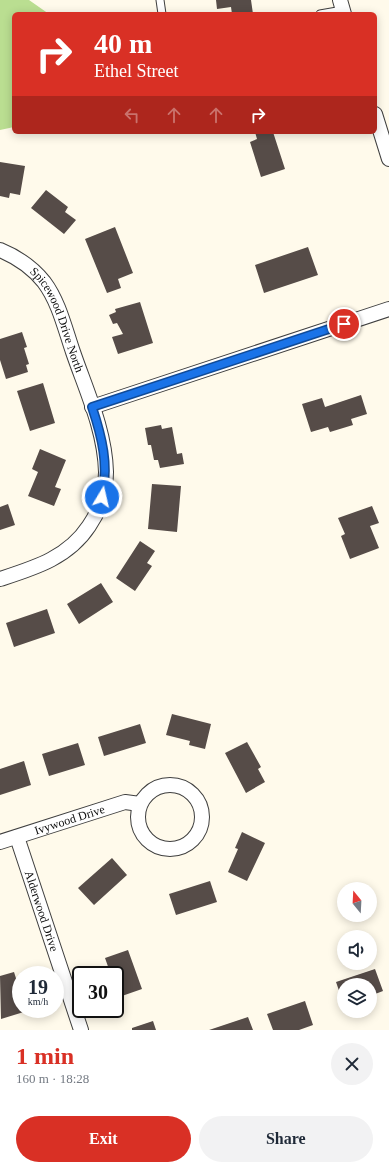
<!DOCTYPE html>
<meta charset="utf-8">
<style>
body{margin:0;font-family:Georgia,serif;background:#f2f2f3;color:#1f2937;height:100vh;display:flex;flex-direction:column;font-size:15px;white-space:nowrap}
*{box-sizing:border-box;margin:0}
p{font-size:13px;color:#747a83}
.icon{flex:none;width:22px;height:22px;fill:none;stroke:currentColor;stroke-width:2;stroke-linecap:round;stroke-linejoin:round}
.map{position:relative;height:1030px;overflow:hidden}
.sheet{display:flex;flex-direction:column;background:#fff;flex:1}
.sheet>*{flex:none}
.guide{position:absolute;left:12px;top:12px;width:365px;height:122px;border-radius:6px;box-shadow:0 2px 10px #0003;background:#d93025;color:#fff;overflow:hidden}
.needle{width:26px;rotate:342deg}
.buttons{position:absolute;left:337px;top:882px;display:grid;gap:8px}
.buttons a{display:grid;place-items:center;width:40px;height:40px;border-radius:50%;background:#fff;box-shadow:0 2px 10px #0003;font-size:20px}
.speed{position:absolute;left:12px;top:966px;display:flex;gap:8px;font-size:20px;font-weight:700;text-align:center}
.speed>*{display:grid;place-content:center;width:52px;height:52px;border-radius:50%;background:#fff;box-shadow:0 2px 10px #0003;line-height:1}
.speed small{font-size:10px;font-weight:400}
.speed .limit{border:2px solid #111;border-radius:6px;background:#fff;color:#111}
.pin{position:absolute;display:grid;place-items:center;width:34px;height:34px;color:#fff;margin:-17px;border:2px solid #fff;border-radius:50%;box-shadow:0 1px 4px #0007}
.me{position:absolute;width:44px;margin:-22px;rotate:9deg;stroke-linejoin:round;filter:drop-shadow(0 0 3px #0008)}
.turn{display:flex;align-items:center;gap:14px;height:84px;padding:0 16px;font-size:18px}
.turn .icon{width:52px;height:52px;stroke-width:2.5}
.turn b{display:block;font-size:28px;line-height:34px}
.lanes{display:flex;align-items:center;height:38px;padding:0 16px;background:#0003;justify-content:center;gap:20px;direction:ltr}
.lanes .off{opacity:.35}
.round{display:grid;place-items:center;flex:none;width:42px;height:42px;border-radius:21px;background:#f2f2f3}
.overview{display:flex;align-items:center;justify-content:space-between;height:68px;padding:0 16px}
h1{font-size:24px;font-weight:700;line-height:30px;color:#d93025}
.primary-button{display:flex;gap:8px;margin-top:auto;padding:8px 16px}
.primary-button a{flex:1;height:46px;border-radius:24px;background:#d93025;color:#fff;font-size:16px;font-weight:700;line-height:46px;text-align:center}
.primary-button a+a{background:#f2f2f3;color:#1f2937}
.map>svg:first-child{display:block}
.forest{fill:#bade91}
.building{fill:#564c48}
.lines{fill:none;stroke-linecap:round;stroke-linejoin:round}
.service-casing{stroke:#3f3f3f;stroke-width:9}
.minor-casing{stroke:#3f3f3f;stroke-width:16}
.service{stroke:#fff;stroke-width:7}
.minor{stroke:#fff;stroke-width:14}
.route-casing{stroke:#114b97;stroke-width:10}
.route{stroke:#1a73e8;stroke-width:7}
.labels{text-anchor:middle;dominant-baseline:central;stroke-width:4;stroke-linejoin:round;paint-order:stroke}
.street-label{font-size:12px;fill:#0c0c0c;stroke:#fff}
</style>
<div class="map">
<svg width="389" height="1030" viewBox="0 0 389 1030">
<rect width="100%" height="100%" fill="#fffaeb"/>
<path class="forest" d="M 0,0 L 29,0 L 49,14 L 14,14 L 14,127 L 0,130 Z"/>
<path class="building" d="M 216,0 L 251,0 L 253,14 L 232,14 L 231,7 L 217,9 Z
M 255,132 L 273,132 L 285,169 L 261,177 L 250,142 L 257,139 Z
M 0,162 L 25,166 L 20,195 L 10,193 L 9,198 L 0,196 Z
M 46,190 L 68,207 L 65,212 L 76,220 L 64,234 L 31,208 Z
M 115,227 L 133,273 L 118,279 L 121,288 L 107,293 L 85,239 Z
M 308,247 L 318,275 L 264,293 L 255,265 Z
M 140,302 L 153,343 L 118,354 L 112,337 L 123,334 L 117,323 L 113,324 L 109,315 L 116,312 L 115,309 Z
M 22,332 L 27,347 L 24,348 L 29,364 L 26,365 L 28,372 L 6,379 L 0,360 L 0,339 Z
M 43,383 L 55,423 L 30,431 L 17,391 Z
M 361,395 L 367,414 L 351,419 L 353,425 L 330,432 L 328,427 L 311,432 L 302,404 L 322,398 L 325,407 Z
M 161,425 L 162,429 L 172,427 L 177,454 L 182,453 L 184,464 L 160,468 L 158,460 L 154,460 L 151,445 L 148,445 L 145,428 Z
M 40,449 L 66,460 L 55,487 L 61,489 L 54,506 L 28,496 L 38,472 L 32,469 Z
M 152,484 L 181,486 L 177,532 L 148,529 Z
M 8,504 L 15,525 L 0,530 L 0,507 Z
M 372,506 L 379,523 L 370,526 L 379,548 L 350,559 L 341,536 L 345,534 L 338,518 Z
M 140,541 L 155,551 L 147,563 L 152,566 L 135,591 L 116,578 Z
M 101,583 L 113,602 L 79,624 L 67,604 Z
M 47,609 L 55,633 L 14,647 L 6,623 Z
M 172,714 L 211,724 L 205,749 L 189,745 L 190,741 L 166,735 Z
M 140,724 L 146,743 L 104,756 L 98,737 Z
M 247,742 L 261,767 L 258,769 L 265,782 L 246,793 L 225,753 Z
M 78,743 L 85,765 L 49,776 L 42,754 Z
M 24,761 L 31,785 L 0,795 L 0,769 Z
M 242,832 L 265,843 L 247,881 L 228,872 L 238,849 L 235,848 Z
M 112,858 L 127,875 L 94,905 L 78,888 Z
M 210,881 L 217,902 L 176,915 L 169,894 Z
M 128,950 L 142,989 L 119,997 L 115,986 L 115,975 L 111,975 L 105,958 Z
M 375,969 L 383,991 L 370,996 L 370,985 L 344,985 L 344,1005 L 336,982 Z
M 14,972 L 21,994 L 21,1009 L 26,1009 L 27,1011 L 1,1019 L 0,976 Z
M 305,1001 L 313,1025 L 299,1030 L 273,1030 L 267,1014 Z
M 346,1011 L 359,1011 L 347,1015 Z
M 248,1017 L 253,1030 L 209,1030 Z
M 153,1021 L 156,1030 L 132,1030 L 132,1028 Z"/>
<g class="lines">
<defs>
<path id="service" d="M 160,0 L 162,14
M 320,14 L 343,10"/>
<g id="minor">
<path d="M 340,0 L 344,14"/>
<path d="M 375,114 L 389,159"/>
<path id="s1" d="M 0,250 C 17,257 32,267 44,282 C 59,302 65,329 73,352 C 86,390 105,430 106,472 C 106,490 100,510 89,526 C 68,558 34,568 0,579"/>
<path d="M 92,407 L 389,309"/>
<circle cx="170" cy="817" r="32"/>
<path id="s2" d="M 17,837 L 81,1030"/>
<path id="s3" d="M 0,842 L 125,802 L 140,804"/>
</g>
</defs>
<use href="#service" class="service-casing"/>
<use href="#minor" class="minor-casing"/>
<use href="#service" class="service"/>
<use href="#minor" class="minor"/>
</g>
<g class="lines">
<defs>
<path id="route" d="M 102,497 C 109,465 102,437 92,407 L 344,324"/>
</defs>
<use href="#route" class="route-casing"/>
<use href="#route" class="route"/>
</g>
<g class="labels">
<g class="street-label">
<text stroke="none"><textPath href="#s1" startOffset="95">Spicewood Drive North</textPath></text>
<text stroke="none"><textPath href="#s3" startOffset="73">Ivywood Drive</textPath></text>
<text stroke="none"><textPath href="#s2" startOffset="78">Alderwood Drive</textPath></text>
</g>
</g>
</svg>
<div class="buttons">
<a><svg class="needle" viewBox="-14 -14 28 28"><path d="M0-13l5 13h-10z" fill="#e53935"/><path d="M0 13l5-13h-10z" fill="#747a83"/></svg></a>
<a><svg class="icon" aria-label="sound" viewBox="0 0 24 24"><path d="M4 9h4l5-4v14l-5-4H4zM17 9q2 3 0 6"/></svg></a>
<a><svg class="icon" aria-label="layers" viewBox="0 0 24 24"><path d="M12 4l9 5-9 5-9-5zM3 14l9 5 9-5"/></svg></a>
</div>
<div class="speed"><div>19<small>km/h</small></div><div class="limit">30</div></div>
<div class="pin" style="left:344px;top:324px;background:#d93025"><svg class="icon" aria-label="arrive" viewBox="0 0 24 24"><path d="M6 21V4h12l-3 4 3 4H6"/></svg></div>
<svg class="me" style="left:102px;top:497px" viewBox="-20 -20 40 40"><circle r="17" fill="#1a73e8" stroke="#fff" stroke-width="3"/><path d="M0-11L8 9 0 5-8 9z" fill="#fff"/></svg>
<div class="guide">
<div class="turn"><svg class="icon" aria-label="right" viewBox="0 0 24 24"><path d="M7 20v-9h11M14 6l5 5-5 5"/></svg><div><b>40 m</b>Ethel Street</div></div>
<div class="lanes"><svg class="icon off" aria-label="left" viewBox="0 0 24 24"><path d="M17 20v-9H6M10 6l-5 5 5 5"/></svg><svg class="icon off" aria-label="ahead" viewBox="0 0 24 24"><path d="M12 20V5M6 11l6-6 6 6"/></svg><svg class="icon off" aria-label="ahead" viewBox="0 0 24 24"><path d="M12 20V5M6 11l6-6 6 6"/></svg><svg class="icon" aria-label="right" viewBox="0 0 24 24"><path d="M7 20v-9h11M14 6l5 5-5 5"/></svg></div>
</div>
</div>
<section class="sheet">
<div class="overview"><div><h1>1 min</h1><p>160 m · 18:28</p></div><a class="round"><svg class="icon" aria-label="close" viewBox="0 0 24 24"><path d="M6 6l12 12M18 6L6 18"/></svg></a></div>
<div class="primary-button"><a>Exit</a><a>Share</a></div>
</section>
